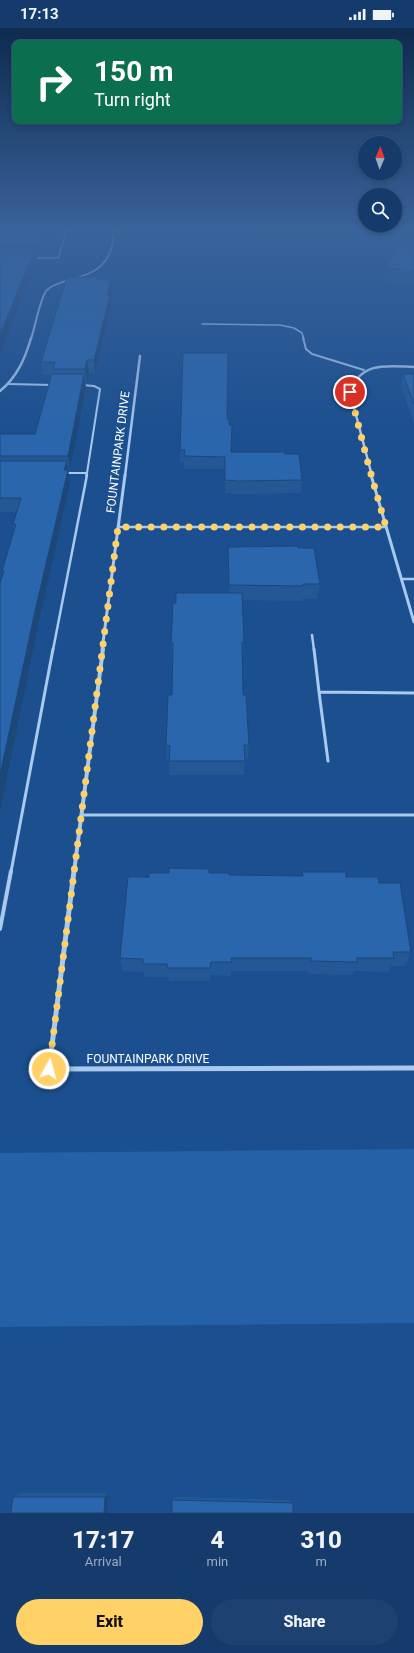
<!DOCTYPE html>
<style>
body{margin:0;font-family:Roboto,sans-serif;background:#1d4271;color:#f1f3f6;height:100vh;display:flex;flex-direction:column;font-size:15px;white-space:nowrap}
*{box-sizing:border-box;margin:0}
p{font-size:13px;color:#9dadc1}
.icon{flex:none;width:22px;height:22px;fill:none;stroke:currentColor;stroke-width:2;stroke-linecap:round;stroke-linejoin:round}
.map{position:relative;height:1485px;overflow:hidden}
.sheet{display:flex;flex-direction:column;background:#143b6b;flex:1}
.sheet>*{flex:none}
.top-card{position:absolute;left:12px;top:12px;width:390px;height:84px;border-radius:8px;box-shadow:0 2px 6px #0003,0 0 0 1px #33557e;background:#0b6e4f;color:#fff;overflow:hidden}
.needle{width:26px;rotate:2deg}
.fabs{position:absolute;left:358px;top:108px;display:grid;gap:8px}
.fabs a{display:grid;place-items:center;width:44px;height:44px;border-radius:50%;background:#143b6b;box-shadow:0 2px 6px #0003,0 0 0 1px #33557e;font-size:20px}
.pin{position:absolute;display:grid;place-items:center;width:34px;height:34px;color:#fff;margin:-17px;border:2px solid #fff;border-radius:50%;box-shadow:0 1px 4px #0007}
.me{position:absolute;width:44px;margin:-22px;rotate:7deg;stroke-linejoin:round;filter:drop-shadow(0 0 3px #0008)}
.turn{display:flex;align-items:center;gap:14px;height:84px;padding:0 16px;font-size:18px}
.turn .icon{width:52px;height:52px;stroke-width:2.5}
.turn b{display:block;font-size:28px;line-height:34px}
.eta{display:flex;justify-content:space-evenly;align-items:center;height:68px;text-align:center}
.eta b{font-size:24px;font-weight:800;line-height:28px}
.cta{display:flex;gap:8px;margin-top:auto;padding:8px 16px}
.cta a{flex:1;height:46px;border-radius:24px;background:#ffd166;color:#111;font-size:16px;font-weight:800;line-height:46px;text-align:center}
.cta a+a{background:#1d4271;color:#f1f3f6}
.status{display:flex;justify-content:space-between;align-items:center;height:28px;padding:0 20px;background:#143b6b;direction:ltr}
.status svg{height:11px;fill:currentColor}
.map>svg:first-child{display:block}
.green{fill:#2461a8}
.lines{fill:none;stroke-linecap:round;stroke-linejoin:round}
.service-far4{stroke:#a9c9ee;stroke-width:1.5}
.service-far3{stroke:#a9c9ee;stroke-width:2}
.service-far2{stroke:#a9c9ee;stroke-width:2.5}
.service-far1{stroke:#a9c9ee;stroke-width:3}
.service{stroke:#a9c9ee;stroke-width:4}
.minor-far4{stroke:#a9c9ee;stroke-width:2}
.minor-far3{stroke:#a9c9ee;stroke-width:2.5}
.minor-far2{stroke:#a9c9ee;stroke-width:3}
.minor-far1{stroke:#a9c9ee;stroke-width:4}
.minor{stroke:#a9c9ee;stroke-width:5}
.wall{fill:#245895}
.shaded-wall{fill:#1d4779}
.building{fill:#2a66ad;stroke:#1d4779}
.route{stroke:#ffd166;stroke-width:7;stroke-dasharray:0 12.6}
.labels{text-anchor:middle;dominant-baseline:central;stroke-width:4;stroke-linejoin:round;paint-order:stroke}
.street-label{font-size:12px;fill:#fff;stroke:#1b4f8f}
</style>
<div class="status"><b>17:13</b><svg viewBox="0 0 49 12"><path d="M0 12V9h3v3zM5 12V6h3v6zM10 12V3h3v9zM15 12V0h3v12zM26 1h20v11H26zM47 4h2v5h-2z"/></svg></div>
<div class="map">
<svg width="414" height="1485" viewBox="0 0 414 1485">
<rect width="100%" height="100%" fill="#1b4f8f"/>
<path class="green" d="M 414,1121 L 414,1295 L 0,1299 L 0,1125 Z"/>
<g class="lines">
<path class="service-far4" d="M 34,230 L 58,230 L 67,203
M 202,296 L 280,297 L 294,300 L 302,305 L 304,311"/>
<path class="service-far3" d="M 303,310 L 306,321 L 312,326 L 364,342
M 8,356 L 53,357
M 82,357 L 94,358 L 100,361 L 87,445
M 65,445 L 87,445 L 86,448"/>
<path class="service-far2" d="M 118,499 L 386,499
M 402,551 L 414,551
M 312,607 L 314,622
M 53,622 L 87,447"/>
<path class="service-far1" d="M 314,621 L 319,664
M 328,733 L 319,664 L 414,665
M 82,787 L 414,787
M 11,844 L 53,621"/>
<path class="service" d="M 0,901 L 11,843"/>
<path class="minor-far4" d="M 31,311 C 35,300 40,269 47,262 C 52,257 60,255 66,253 C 95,246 113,237 114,203"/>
<path class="minor-far3" d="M 0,363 C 17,349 25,331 31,310
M 125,448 L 140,328
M 372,448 L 350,364 C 361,333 387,338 414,339"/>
<path class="minor-far2" d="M 371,447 L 414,594
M 102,622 L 125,447"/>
<path class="minor-far1" d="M 74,844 L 103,621"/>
<path class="minor" d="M 74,843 L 49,1041 L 414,1040"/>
</g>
<path class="wall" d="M 3,203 L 49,203 L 39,228 L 37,228 L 37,232 L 0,326 L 0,209 Z
M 414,216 L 414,257 L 384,253 L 386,240 L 413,218 Z
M 98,251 L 111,252 L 112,264 L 110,271 L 111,279 L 95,345 L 89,345 L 87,355 L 85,355 L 86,360 L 70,442 L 68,442 L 70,456 L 38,598 L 0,784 L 0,555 L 3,546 L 2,543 L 14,501 L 13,496 L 17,484 L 0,484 L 0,406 L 35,406 L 51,347 L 43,347 L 41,334 Z
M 403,346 L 414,346 L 414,396 L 401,358 Z
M 227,391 L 231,424 L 285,426 L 302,452 L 301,465 L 238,466 L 225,465 L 225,441 L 184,441 L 184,434 L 180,434 L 180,422 Z
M 228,519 L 298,520 L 320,556 L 317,571 L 302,571 L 302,573 L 242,572 L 244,614 L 243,629 L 242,629 L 243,667 L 249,717 L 248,731 L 245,731 L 244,747 L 170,747 L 169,732 L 167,732 L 166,717 L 172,667 L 173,630 L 172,630 L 171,615 L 229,565 Z
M 302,844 L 346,849 L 379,855 L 411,924 L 405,938 L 391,938 L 388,944 L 354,943 L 352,947 L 308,946 L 308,943 L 231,943 L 231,948 L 210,947 L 210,953 L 169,953 L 168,949 L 145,949 L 144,944 L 123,943 L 120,930 L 149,849 L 209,845 L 229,847 L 302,848 Z
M 19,1465 L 108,1465 L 107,1485 L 13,1469 Z
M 174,1469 L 290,1472 L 293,1475 L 172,1472 Z"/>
<path class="shaded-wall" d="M 43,203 L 49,203 L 39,228 L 37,216 Z
M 36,220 L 37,232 L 0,326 L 0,306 Z
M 111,252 L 112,264 L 110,271 L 111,279 L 95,345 L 94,332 L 107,267 Z
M 87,332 L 89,345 L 87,355 L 85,341 Z
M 84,346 L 86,360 L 70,442 L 68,428 Z
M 67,433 L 70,456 L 38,598 L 0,784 L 0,747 Z
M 108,1465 L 107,1485 L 104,1485 L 105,1469 Z"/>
<path class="building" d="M 3,203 L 43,203 L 37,216 L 0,216 L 0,209 Z
M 414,216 L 414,243 L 386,240 L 399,217 L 413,218 Z
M 0,220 L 36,220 L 0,306 Z
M 67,249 L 98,249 L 97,251 L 111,252 L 107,267 L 110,267 L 94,332 L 87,332 L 85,341 L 53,341 L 55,334 L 41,334 Z
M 183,325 L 228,325 L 227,391 L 229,391 L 229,397 L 232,397 L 231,424 L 285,424 L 285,426 L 299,426 L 302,452 L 238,453 L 225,452 L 225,429 L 184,428 L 185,422 L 180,422 Z
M 52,346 L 84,346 L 68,428 L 0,428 L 0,406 L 35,406 Z
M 403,346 L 414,346 L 414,376 Z
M 0,433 L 67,433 L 64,442 L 68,442 L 35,583 L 0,747 L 0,555 L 4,543 L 2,543 L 16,496 L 13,496 L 21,470 L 0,470 Z
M 298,518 L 298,520 L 314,520 L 320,556 L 303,556 L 303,558 L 229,557 L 228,519 Z
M 176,565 L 242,565 L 244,614 L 242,614 L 243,667 L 246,667 L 249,717 L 244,717 L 245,733 L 169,733 L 170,718 L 166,717 L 168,667 L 172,667 L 173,615 L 171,615 L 173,575 L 176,575 Z
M 169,840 L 209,841 L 209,845 L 229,845 L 229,847 L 303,848 L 302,844 L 346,844 L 346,849 L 378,849 L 379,855 L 400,855 L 411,924 L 393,924 L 394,930 L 357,930 L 357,934 L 311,933 L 311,930 L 231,930 L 232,934 L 211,934 L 210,940 L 168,940 L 167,936 L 143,936 L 143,931 L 120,930 L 128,849 L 149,849 L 149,845 L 169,845 Z
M 13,1469 L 105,1469 L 104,1485 L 11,1485 Z
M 172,1472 L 293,1475 L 293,1485 L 172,1485 Z"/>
<linearGradient id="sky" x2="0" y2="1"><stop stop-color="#0f2b4f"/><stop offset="0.49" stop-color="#39639b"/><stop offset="1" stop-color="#39639b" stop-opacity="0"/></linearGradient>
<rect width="414" height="411" fill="url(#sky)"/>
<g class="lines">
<path class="route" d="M 49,1041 L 118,499 L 386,499 L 369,439 L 350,364"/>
</g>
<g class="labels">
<g class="street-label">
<text transform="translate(118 424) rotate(-83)">FOUNTAINPARK DRIVE</text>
<text x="148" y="1031">FOUNTAINPARK DRIVE</text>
</g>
</g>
</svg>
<div class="fabs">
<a><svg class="needle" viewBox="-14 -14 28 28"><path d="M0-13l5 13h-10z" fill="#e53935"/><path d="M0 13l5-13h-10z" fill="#9dadc1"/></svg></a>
<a><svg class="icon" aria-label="search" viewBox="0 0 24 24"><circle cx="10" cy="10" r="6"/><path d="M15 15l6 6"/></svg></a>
</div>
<div class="pin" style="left:350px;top:364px;background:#d93025"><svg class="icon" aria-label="arrive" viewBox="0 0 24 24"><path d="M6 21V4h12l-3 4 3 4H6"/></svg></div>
<svg class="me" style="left:49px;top:1041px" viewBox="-20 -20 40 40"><circle r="17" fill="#ffd166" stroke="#fff" stroke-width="3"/><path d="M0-11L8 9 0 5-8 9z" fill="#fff"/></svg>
<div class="top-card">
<div class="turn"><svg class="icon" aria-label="right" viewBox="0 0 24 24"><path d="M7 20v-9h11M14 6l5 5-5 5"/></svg><div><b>150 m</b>Turn right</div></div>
</div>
</div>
<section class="sheet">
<div class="eta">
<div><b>17:17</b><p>Arrival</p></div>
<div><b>4</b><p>min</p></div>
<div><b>310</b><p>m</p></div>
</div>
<div class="cta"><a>Exit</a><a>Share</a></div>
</section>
